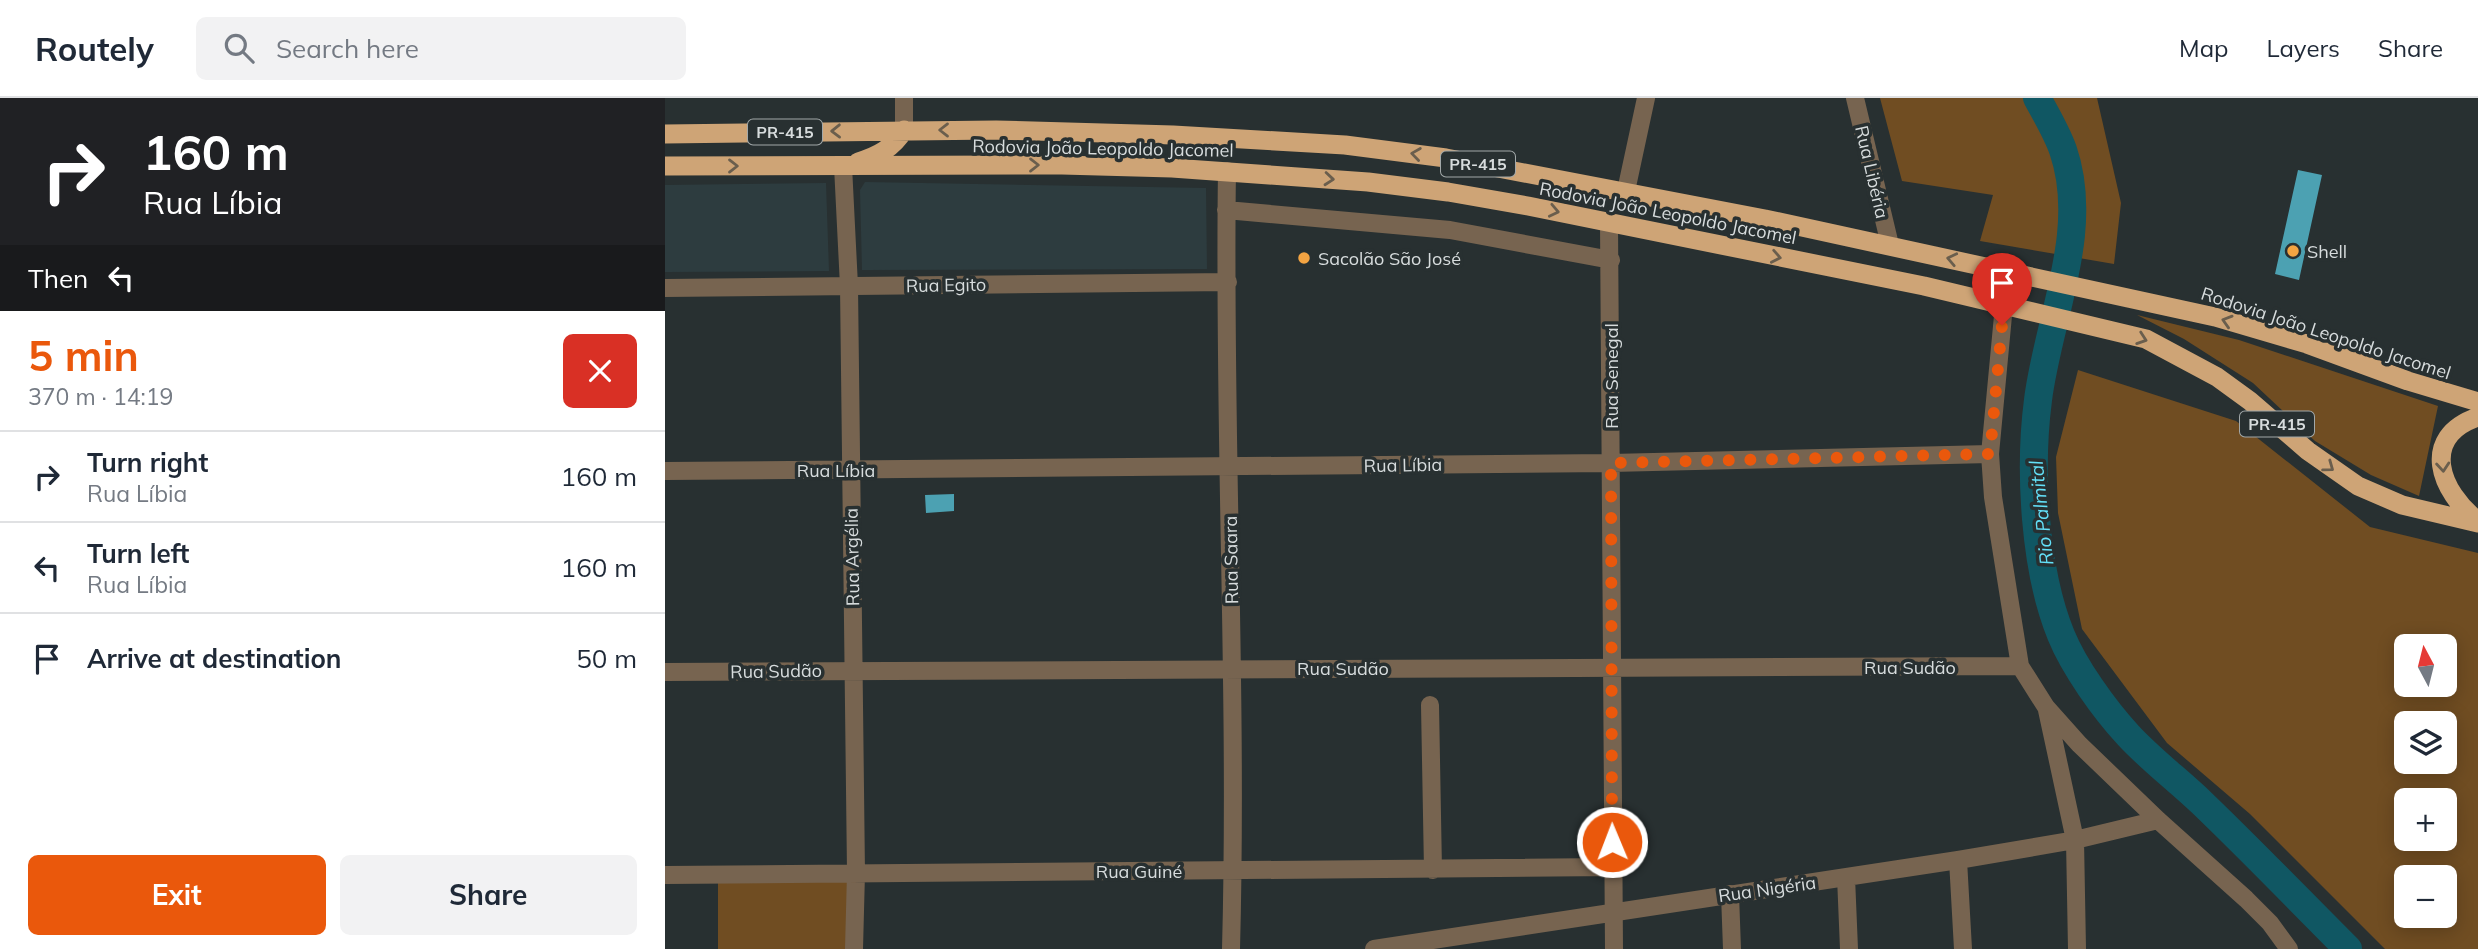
<!DOCTYPE html>
<meta charset="utf-8">
<style>
body{margin:0;font-family:Mulish,sans-serif;background:#f2f2f3;color:#1f2937;height:100vh;display:flex;flex-direction:column;font-size:26px;white-space:nowrap}
*{box-sizing:border-box;margin:0}
p{font-size:23px;color:#747a83}
.icon{flex:none;width:38px;height:38px;fill:none;stroke:currentColor;stroke-width:2;stroke-linecap:round;stroke-linejoin:round}
.map{position:relative;flex:1;overflow:hidden}
.sheet{display:flex;flex-direction:column;background:#fff;width:665px}
.sheet>*{flex:none}
.hud{background:#202124;color:#fff;overflow:hidden}
.needle{width:46px;rotate:353deg}
.controls{position:absolute;left:1729px;top:536px;display:grid;gap:14px}
.controls a{display:grid;place-items:center;width:63px;height:63px;border-radius:10px;background:#fff;box-shadow:0 4px 18px #0003;font-size:35px}
.pin{position:absolute;display:grid;place-items:center;width:60px;height:60px;color:#fff;margin:-72px -30px;border-radius:50% 50% 50% 0;rotate:-45deg;box-shadow:0 0 7px #0007}
.pin .icon{rotate:45deg}
.me{position:absolute;width:77px;margin:-38px;rotate:359deg;stroke-linejoin:round;filter:drop-shadow(0 0 5px #0008)}
.turn{display:flex;align-items:center;gap:24px;height:147px;padding:0 28px;font-size:32px}
.turn .icon{width:91px;height:91px;stroke-width:2.5}
.turn b{display:block;font-size:49px;line-height:60px}
.then{display:flex;align-items:center;height:66px;padding:0 28px;background:#0003;gap:14px;font-size:26px}
.round{display:grid;place-items:center;flex:none;width:74px;height:74px;border-radius:10px;background:#f2f2f3}
.head{display:flex;align-items:center;justify-content:space-between;height:119px;padding:0 28px}
h1{font-size:42px;font-weight:700;line-height:52px;color:#ea580c}
.button{display:flex;gap:14px;margin-top:auto;padding:14px 28px}
.button a{flex:1;height:80px;border-radius:10px;background:#ea580c;color:#fff;font-size:28px;font-weight:700;line-height:80px;text-align:center}
.button a+a{background:#f2f2f3;color:#1f2937}
ul{padding:0;list-style:none}
li{display:flex;align-items:center;gap:21px;height:91px;padding:0 28px;border-top:2px solid #e0e1e3}
li div{flex:1}
li b{display:block;font-size:26px}
li em{font-style:normal}
header{display:flex;align-items:center;gap:42px;box-sizing:border-box;height:98px;padding:0 35px;background:#fff;border-bottom:2px solid #e0e1e3}
header strong{font-size:33px}
nav{display:flex;gap:38px;margin-inline-start:auto;font-size:24px}
.search{width:490px;height:63px;background:#f2f2f3;display:flex;align-items:center;gap:18px;box-sizing:border-box;padding:0 24px;border-radius:10px;color:#747a83;font-size:26px}
main{display:flex;flex:1;min-height:0}
.map>svg:first-child{display:block}
.built{fill:#2d3c3f}
.green{fill:#704d22;fill-rule:evenodd}
.lines{fill:none;stroke-linecap:round;stroke-linejoin:round}
.river{stroke:#105763;stroke-width:28}
.building{fill:#4ca1b2}
.minor{stroke:#776450;stroke-width:18}
.tertiary{stroke:#776450;stroke-width:18}
.trunk{stroke:#cea476;stroke-width:19}
.oneway{stroke:#6a5e4d}
.route{stroke:#ea580c;stroke-width:12;stroke-dasharray:0 21.6}
.poi-dot{fill:#f3a442;stroke:#283031;stroke-width:2.5}
.labels{text-anchor:middle;dominant-baseline:central;stroke-width:7;stroke-linejoin:round;paint-order:stroke}
.shield{fill:#283031;stroke:#a2a8a9;stroke-width:2}
.shield-label{font-size:16px;font-weight:bold;fill:#d7dcdd}
.street-label{font-size:18px;fill:#d7dcdd;stroke:#283031}
.poi-label{font-size:18px;fill:#d7dcdd;stroke:#283031;text-anchor:start}
.water-label{font-size:19px;font-style:italic;fill:#63e0f8;stroke:#283031}
</style>
<header>
<strong>Routely</strong>
<div class="search"><svg class="icon" aria-label="search" viewBox="0 0 24 24"><circle cx="10" cy="10" r="6"/><path d="M15 15l6 6"/></svg>Search here</div>
<nav><a>Map</a><a>Layers</a><a>Share</a></nav>
</header>
<main>
<section class="sheet">
<div class="hud">
<div class="turn"><svg class="icon" aria-label="right" viewBox="0 0 24 24"><path d="M7 20v-9h11M14 6l5 5-5 5"/></svg><div><b>160 m</b>Rua Líbia</div></div>
<div class="then">Then<svg class="icon" aria-label="left" viewBox="0 0 24 24"><path d="M17 20v-9H6M10 6l-5 5 5 5"/></svg></div>
</div>
<div class="head"><div><h1>5 min</h1><p>370 m · 14:19</p></div><a class="round" style="background:#d93025;color:#fff"><svg class="icon" aria-label="close" viewBox="0 0 24 24"><path d="M6 6l12 12M18 6L6 18"/></svg></a></div>
<ul>
<li><svg class="icon" aria-label="right" viewBox="0 0 24 24"><path d="M7 20v-9h11M14 6l5 5-5 5"/></svg><div><b>Turn right</b><p>Rua Líbia</p></div><em>160 m</em></li>
<li><svg class="icon" aria-label="left" viewBox="0 0 24 24"><path d="M17 20v-9H6M10 6l-5 5 5 5"/></svg><div><b>Turn left</b><p>Rua Líbia</p></div><em>160 m</em></li>
<li><svg class="icon" aria-label="arrive" viewBox="0 0 24 24"><path d="M6 21V4h12l-3 4 3 4H6"/></svg><div><b>Arrive at destination</b></div><em>50 m</em></li>
</ul>
<div class="button"><a>Exit</a><a>Share</a></div>
</section>
<div class="map">
<svg width="1813" height="851" viewBox="0 0 1813 851">
<rect width="100%" height="100%" fill="#283031"/>
<path class="built" d="M 200,84 L 541,90 L 542,171 L 197,172 L 195,92 Z
M 161,85 L 164,173 L 0,174 L 0,87 Z"/>
<path class="green" d="M 1215,0 L 1432,0 L 1456,105 L 1449,166 L 1315,143 L 1328,97 L 1237,83 Z
M 1472,217 L 1574,242 L 1773,308 L 1754,398 L 1706,377 L 1650,343 L 1588,285 L 1519,241 Z
M 1413,272 L 1571,323 L 1705,429 L 1813,455 L 1813,851 L 1720,851 L 1585,716 L 1502,645 L 1417,531 L 1393,415 L 1391,359 ZM 1741,548 L 1780,548 L 1780,586 L 1741,586 ZM 1741,625 L 1780,625 L 1780,663 L 1741,663 ZM 1741,702 L 1780,702 L 1780,740 L 1741,740 ZM 1741,779 L 1780,779 L 1780,817 L 1741,817 Z
M 191,775 L 189,851 L 53,851 L 53,777 Z"/>
<g class="lines">
<path class="river" d="M 1372,0 C 1381,16 1392,35 1398,52 C 1426,133 1383,221 1373,302 C 1364,371 1369,471 1396,537 C 1409,569 1439,611 1463,637 C 1486,662 1513,682 1537,705 C 1587,753 1634,802 1683,851"/>
</g>
<path class="building" d="M 1633,72 L 1657,77 L 1634,182 L 1610,176 Z
M 289,396 L 289,413 L 261,415 L 260,397 Z"/>
<g class="lines">
<path class="minor" d="M 1190,0 L 1225,147
M 178,68 L 184,188 L 191,775 L 189,851
M 562,73 C 558,333 573,592 566,851
M 961,93 L 981,0
M 561,112 L 785,132 L 946,162
M 944,125 L 949,851
M 0,190 L 563,184
M 1339,207 L 1325,356 L 1328,399 L 1355,568 L 1381,609 L 1414,646 L 1493,722 L 1581,801 L 1605,825 L 1624,851
M 0,373 L 946,365 L 1325,356
M 0,574 L 1355,568
M 765,607 L 768,772
M 1382,612 L 1410,742 L 1412,851
M 1293,762 L 1298,851
M 0,777 L 947,769
M 1181,779 L 1184,851
M 1065,796 L 1067,851
M 709,851 L 1293,762 L 1410,742 L 1493,722"/>
<path class="tertiary" d="M 239,0 L 239,32"/>
<path class="trunk" d="M 0,36 L 331,32 L 508,37 L 680,47 L 781,60 L 1100,121 L 1550,219 L 1642,246 L 1743,283 L 1813,304
M 193,64 C 213,58 228,50 239,32
M 0,68 L 397,67 L 507,70 L 703,84 L 783,94 L 863,108 L 1259,188 L 1481,241 L 1552,279 L 1585,303 L 1643,353 L 1693,388 L 1737,407 L 1813,425
M 1813,423 C 1775,394 1754,339 1813,319"/>
</g>
<defs><path id="oneway-chevron" d="M-2-3.5L2.5 0L-2 3.5" fill="none" stroke-width="1.6" stroke-linecap="round" stroke-linejoin="round" transform="scale(1.75)"/></defs>
<g class="oneway">
<use href="#oneway-chevron" transform="translate(279 32) rotate(-180)"/>
<use href="#oneway-chevron" transform="translate(171 33) rotate(179)"/>
<use href="#oneway-chevron" transform="translate(751 56) rotate(-172)"/>
<use href="#oneway-chevron" transform="translate(369 67)"/>
<use href="#oneway-chevron" transform="translate(68 68)"/>
<use href="#oneway-chevron" transform="translate(664 81) rotate(5)"/>
<use href="#oneway-chevron" transform="translate(889 113) rotate(12)"/>
<use href="#oneway-chevron" transform="translate(1111 159) rotate(11)"/>
<use href="#oneway-chevron" transform="translate(1287 161) rotate(-168)"/>
<use href="#oneway-chevron" transform="translate(1562 223) rotate(-163)"/>
<use href="#oneway-chevron" transform="translate(1477 241) rotate(19)"/>
<use href="#oneway-chevron" transform="translate(1664 369) rotate(36)"/>
<use href="#oneway-chevron" transform="translate(1778 369) rotate(85)"/>
</g>
<g class="lines">
<path class="route" d="M 947,744 L 946,365 L 1325,356 L 1337,227"/>
</g>
<g class="poi-dot">
<circle cx="1628" cy="153" r="7"/>
<circle cx="639" cy="160" r="7"/>
</g>
<g class="labels">
<g class="shield">
<rect x="83" y="21.5" width="74" height="25" rx="5"/>
<rect x="776" y="53.5" width="74" height="25" rx="5"/>
<rect x="1575" y="313.5" width="74" height="25" rx="5"/>
</g>
<g class="shield-label">
<text x="120" y="34">PR-415</text>
<text x="813" y="66">PR-415</text>
<text x="1612" y="326">PR-415</text>
</g>
<g class="street-label">
<text transform="translate(438 50) rotate(1)">Rodovia João Leopoldo Jacomel</text>
<text transform="translate(1207 74) rotate(77)">Rua Libéria</text>
<text transform="translate(1003 115) rotate(11)">Rodovia João Leopoldo Jacomel</text>
<text transform="translate(281 187) rotate(-1)">Rua Egito</text>
<text transform="translate(1661 235) rotate(18)">Rodovia João Leopoldo Jacomel</text>
<text transform="translate(946 278) rotate(-90)">Rua Senegal</text>
<text transform="translate(738 367) rotate(-1)">Rua Líbia</text>
<text x="171" y="372">Rua Líbia</text>
<text transform="translate(187 459) rotate(-91)">Rua Argélia</text>
<text transform="translate(566 462) rotate(-91)">Rua Saara</text>
<text x="1245" y="569">Rua Sudão</text>
<text x="678" y="570">Rua Sudão</text>
<text transform="translate(111 573) rotate(-1)">Rua Sudão</text>
<text x="474" y="773">Rua Guiné</text>
<text transform="translate(1102 791) rotate(-8)">Rua Nigéria</text>
</g>
<g class="poi-label">
<text x="1642" y="153">Shell</text>
<text x="653" y="160">Sacolão São José</text>
</g>
<g class="water-label">
<text transform="translate(1376 415) rotate(-96)">Rio Palmital</text>
</g>
</g>
</svg>
<div class="controls">
<a><svg class="needle" viewBox="-14 -14 28 28"><path d="M0-13l5 13h-10z" fill="#e53935"/><path d="M0 13l5-13h-10z" fill="#747a83"/></svg></a>
<a><svg class="icon" aria-label="layers" viewBox="0 0 24 24"><path d="M12 4l9 5-9 5-9-5zM3 14l9 5 9-5"/></svg></a>
<a>+</a>
<a>−</a>
</div>
<div class="pin" style="left:1337px;top:227px;background:#d93025"><svg class="icon" aria-label="arrive" viewBox="0 0 24 24"><path d="M6 21V4h12l-3 4 3 4H6"/></svg></div>
<svg class="me" style="left:947px;top:744px" viewBox="-20 -20 40 40"><circle r="17" fill="#ea580c" stroke="#fff" stroke-width="3"/><path d="M0-11L8 9 0 5-8 9z" fill="#fff"/></svg>
</div>
</main>
